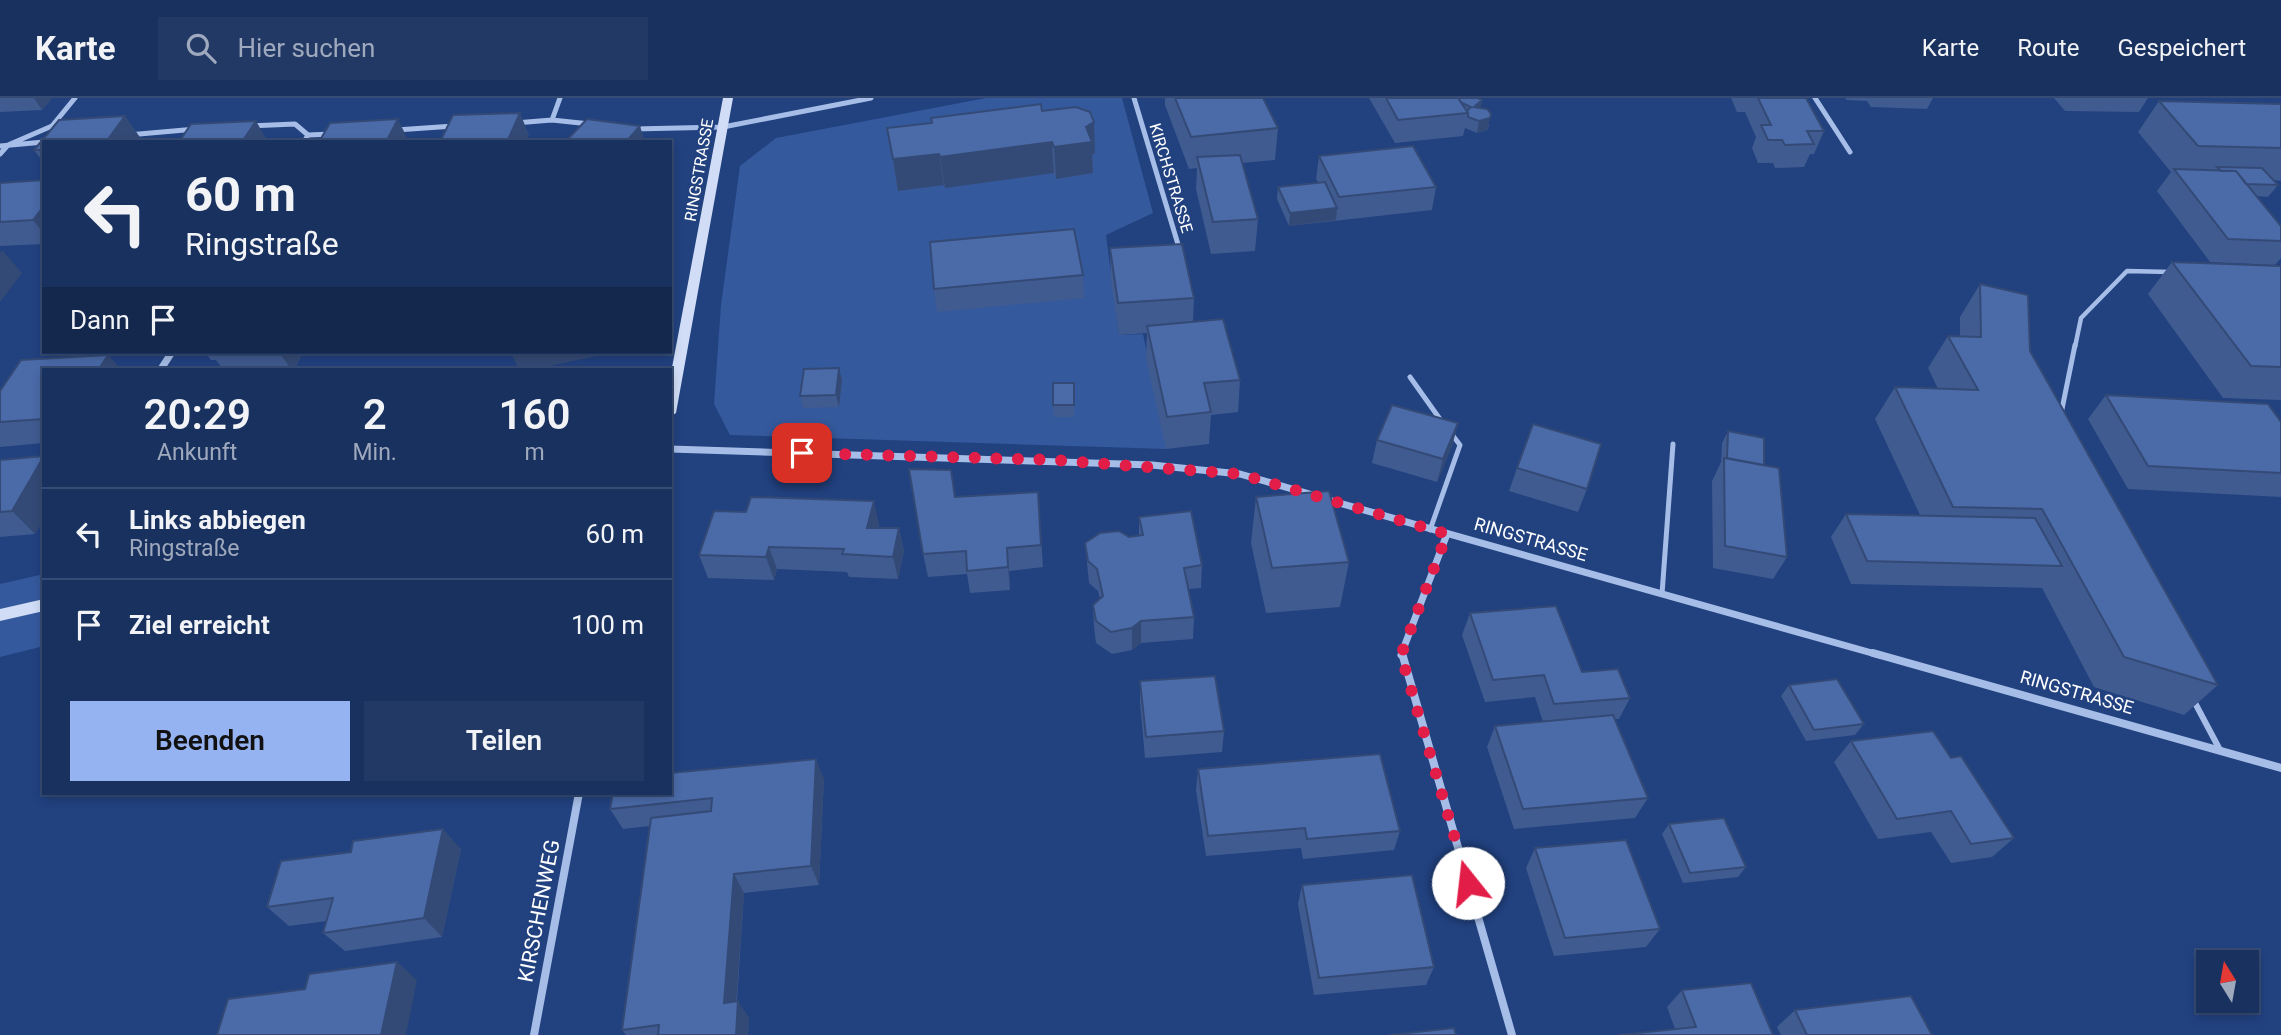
<!DOCTYPE html>
<html lang="de">
<meta charset="utf-8">
<style>
body{margin:0;font-family:Roboto,sans-serif;background:#223965;color:#f1f3f6;height:100vh;display:flex;flex-direction:column;font-size:26px;white-space:nowrap}
*{box-sizing:border-box;margin:0}
p{font-size:23px;color:#9fa9bd}
.icon{flex:none;width:38px;height:38px;fill:none;stroke:currentColor;stroke-width:2;stroke-linecap:round;stroke-linejoin:round}
.map{position:relative;flex:1;overflow:hidden}
.details{position:absolute;left:42px;top:270px;width:630px;height:427px;display:flex;flex-direction:column;background:#19315f;border-radius:0px;box-shadow:0 4px 10px #0003,0 0 0 2px #374c74}
.details>*{flex:none}
.guide{position:absolute;left:42px;top:42px;width:630px;height:214px;border-radius:0px;box-shadow:0 4px 10px #0003,0 0 0 2px #374c74;background:#19315f;color:#f1f3f6;overflow:hidden}
.needle{width:46px;rotate:349deg}
.tools{position:absolute;left:2196px;top:852px;display:grid;gap:14px}
.tools a{display:grid;place-items:center;width:63px;height:63px;border-radius:0px;background:#19315f;box-shadow:0 4px 10px #0003,0 0 0 2px #374c74;font-size:35px}
.pin{position:absolute;display:grid;place-items:center;width:60px;height:60px;color:#fff;margin:-30px;border-radius:14px;box-shadow:0 4px 10px #0006}
.me{position:absolute;width:77px;margin:-38px;rotate:344deg;stroke-linejoin:round;filter:drop-shadow(0 0 5px #0008)}
.turn{display:flex;align-items:center;gap:24px;height:147px;padding:0 28px;font-size:32px}
.turn .icon{width:91px;height:91px;stroke-width:2.5}
.turn b{display:block;font-size:49px;line-height:60px}
.then{display:flex;align-items:center;height:66px;padding:0 28px;background:#0003;gap:14px;font-size:26px}
.eta{display:flex;justify-content:space-evenly;align-items:center;height:119px;text-align:center}
.eta b{font-size:42px;font-weight:600;line-height:49px}
.primary-button{display:flex;gap:14px;margin-top:auto;padding:14px 28px}
.primary-button a{flex:1;height:80px;border-radius:0px;background:#95b2f1;color:#111;font-size:28px;font-weight:600;line-height:80px;text-align:center}
.primary-button a+a{background:#223965;color:#f1f3f6}
ul{padding:0;list-style:none}
li{display:flex;align-items:center;gap:21px;height:91px;padding:0 28px;border-top:2px solid #374c74}
li div{flex:1}
li b{display:block;font-size:26px}
li em{font-style:normal}
header{display:flex;align-items:center;gap:42px;box-sizing:border-box;height:98px;padding:0 35px;background:#19315f;border-bottom:2px solid #374c74}
header strong{font-size:33px}
nav{display:flex;gap:38px;margin-inline-start:auto;font-size:24px}
.search{width:490px;height:63px;background:#223965;display:flex;align-items:center;gap:18px;box-sizing:border-box;padding:0 24px;border-radius:0px;color:#9fa9bd;font-size:26px}
.map>svg:first-child{display:block}
.green{fill:#35599d}
.lines{fill:none;stroke-linecap:round;stroke-linejoin:round}
.lane-far2{stroke:#a6bde7;stroke-width:4.5}
.lane-far1{stroke:#a6bde7;stroke-width:5}
.lane{stroke:#a6bde7;stroke-width:6}
.street-far2{stroke:#a6bde7;stroke-width:5}
.street-far1{stroke:#a6bde7;stroke-width:7}
.street{stroke:#a6bde7;stroke-width:8}
.secondary{fill:#d1ddf6;fill-rule:evenodd}
.wall{fill:#405b90}
.shaded-wall{fill:#344a76}
.building{fill:#4a6aa8;stroke:#344a76;stroke-width:2}
.route{stroke:#e11d48;stroke-width:12;stroke-dasharray:0 21.6}
.labels{text-anchor:middle;dominant-baseline:central;stroke-width:5;stroke-linejoin:round;paint-order:stroke}
.far-street-label{font-size:16px;fill:#fff;stroke:#21417f}
.street-label{font-size:18px;fill:#fff;stroke:#21417f}
.near-street-label{font-size:21px;fill:#fff;stroke:#21417f}
</style>
<header>
<strong>Karte</strong>
<div class="search"><svg class="icon" aria-label="search" viewBox="0 0 24 24"><circle cx="10" cy="10" r="6"/><path d="M15 15l6 6"/></svg>Hier suchen</div>
<nav><a>Karte</a><a>Route</a><a>Gespeichert</a></nav>
</header>
<div class="map">
<svg width="2281" height="937" viewBox="0 0 2281 937">
<rect width="100%" height="100%" fill="#21417f"/>
<path class="green" d="M 986,0 L 1122,0 L 1153,115 L 1106,137 L 1119,237 L 1143,236 L 1167,351 L 730,337 L 714,306 L 721,207 L 740,68 L 776,40 Z
M 44,476 L 44,548 L 0,559 L 0,486 Z"/>
<g class="lines">
<path class="lane-far2" d="M 2075,249 L 2081,220 L 2127,173 L 2171,174"/>
<path class="lane-far1" d="M 1410,279 L 1442,324
M 2061,316 L 2075,247
M 1430,432 L 1460,347 L 1450,334
M 1662,496 L 1673,346"/>
<path class="lane" d="M 2194,603 L 2220,652"/>
<path class="street-far2" d="M 1134,0 L 1180,153
M 1815,0 L 1850,54
M 552,22 L 560,0
M 515,25 L 552,22 L 590,26
M 250,28 L 295,26 L 308,37
M 633,31 L 723,29 L 871,0
M 396,32 L 454,28
M 128,37 L 196,31
M 304,44 L 308,37 L 332,36
M 0,48 L 44,44
M 0,56 L 8,47 L 52,28 L 75,0"/>
<path class="street-far1" d="M 161,271 L 172,254
M 670,351 L 1152,367 L 1240,376 L 1313,397
M 1325,401 L 1879,557
M 1401,557 L 1447,436"/>
<path class="street" d="M 1402,555 L 1512,937
M 1873,555 L 2281,670
M 534,937 L 579,695"/>
<path class="secondary" d="M 723,0 L 733,0 L 676,315 L 670,319 L 670,280 Z
M 44,501 L 44,513 L 0,523 L 0,511 Z"/>
</g>
<path class="wall" d="M 0,0 L 52,0 L 42,12 L 0,14 Z
M 1165,0 L 1263,0 L 1278,30 L 1275,62 L 1242,65 L 1258,121 L 1255,153 L 1211,156 L 1196,91 L 1197,70 L 1189,71 L 1165,7 Z
M 1369,0 L 1478,0 L 1482,2 L 1480,10 L 1489,28 L 1487,32 L 1477,35 L 1465,30 L 1463,38 L 1395,45 Z
M 1731,0 L 1806,0 L 1824,33 L 1814,56 L 1810,56 L 1804,69 L 1775,70 L 1773,65 L 1758,65 L 1752,50 L 1756,39 L 1745,14 L 1737,14 Z
M 1845,0 L 1933,0 L 1927,11 L 1871,9 L 1867,3 L 1847,2 Z
M 2054,0 L 2148,0 L 2139,14 L 2065,13 Z
M 2159,3 L 2281,6 L 2281,83 L 2274,82 L 2278,87 L 2268,99 L 2257,98 L 2281,128 L 2281,160 L 2275,167 L 2210,164 L 2157,93 L 2171,74 L 2138,34 Z
M 1042,13 L 1095,55 L 1092,57 L 1093,75 L 1056,81 L 1054,75 L 945,90 L 944,87 L 898,93 L 887,30 Z
M 125,18 L 141,41 L 139,44 L 44,44 L 44,65 L 34,52 L 59,22 Z
M 1319,58 L 1436,89 L 1432,112 L 1289,128 L 1277,101 L 1278,89 L 1318,84 L 1316,81 Z
M 44,82 L 44,146 L 0,148 L 0,85 Z
M 1110,150 L 1194,200 L 1193,224 L 1240,282 L 1238,314 L 1211,317 L 1209,346 L 1166,351 L 1146,260 L 1147,235 L 1119,237 L 1111,183 Z
M 2172,164 L 2281,168 L 2281,302 L 2223,300 L 2148,196 Z
M 1083,177 L 1084,200 L 937,214 L 934,191 Z
M 1980,186 L 2030,253 L 2218,587 L 2184,617 L 2094,589 L 2042,490 L 1851,486 L 1831,439 L 1846,416 L 1920,417 L 1875,321 L 1895,289 L 1938,291 L 1928,270 L 1948,238 L 1960,238 L 1960,219 Z
M 205,254 L 303,254 L 295,271 L 223,271 L 216,262 L 211,262 Z
M 108,257 L 120,271 L 44,271 L 44,345 L 0,349 L 0,293 L 21,262 Z
M 842,282 L 839,309 L 803,310 L 800,298 Z
M 1074,297 L 1074,319 L 1054,319 L 1053,307 Z
M 2106,297 L 2281,324 L 2281,399 L 2128,391 L 2088,321 Z
M 1458,325 L 1452,348 L 1437,384 L 1372,365 L 1377,342 Z
M 1728,333 L 1764,367 L 1787,459 L 1773,481 L 1713,470 L 1712,383 L 1721,364 L 1722,345 Z
M 44,358 L 44,420 L 35,436 L 0,439 L 0,362 Z
M 1517,370 L 1587,391 L 1578,414 L 1509,393 Z
M 1038,394 L 1043,469 L 1009,473 L 1010,492 L 970,495 L 967,476 L 928,479 L 923,456 L 956,399 Z
M 1256,399 L 1349,464 L 1340,509 L 1266,515 L 1251,445 Z
M 1139,419 L 1202,467 L 1201,490 L 1189,491 L 1194,519 L 1193,541 L 1141,545 L 1132,552 L 1112,556 L 1096,545 L 1094,529 L 1093,507 L 1100,501 L 1098,493 L 1089,485 L 1085,445 L 1139,438 Z
M 879,426 L 878,430 L 899,430 L 904,453 L 898,481 L 849,479 L 847,474 L 777,471 L 774,482 L 708,480 L 699,457 Z
M 1470,515 L 1630,600 L 1619,621 L 1615,621 L 1648,700 L 1635,720 L 1514,731 L 1487,649 L 1495,628 L 1543,624 L 1535,599 L 1485,604 L 1462,537 Z
M 1140,583 L 1224,633 L 1222,654 L 1145,660 L 1140,605 Z
M 1789,587 L 1864,626 L 1855,637 L 1806,643 L 1781,598 Z
M 1851,643 L 1951,660 L 2014,740 L 1992,759 L 1951,765 L 1931,734 L 1878,741 L 1834,664 Z
M 1198,671 L 1400,733 L 1394,752 L 1303,761 L 1301,750 L 1206,758 L 1196,692 Z
M 824,681 L 819,787 L 744,795 L 737,903 L 749,920 L 748,937 L 626,937 L 622,932 L 650,728 L 623,731 L 610,711 Z
M 1669,726 L 1746,769 L 1738,779 L 1683,785 L 1662,736 Z
M 1535,750 L 1660,831 L 1646,849 L 1554,858 L 1526,770 Z
M 461,751 L 442,839 L 345,853 L 323,835 L 327,823 L 289,828 L 267,809 Z
M 1302,787 L 1434,869 L 1426,887 L 1314,897 L 1298,806 Z
M 1682,892 L 1773,937 L 1675,931 L 1667,909 Z
M 1795,912 L 1932,937 L 1781,937 L 1777,929 Z"/>
<path class="shaded-wall" d="M 34,0 L 52,0 L 42,12 Z
M 1482,2 L 1480,14 L 1474,9 Z
M 520,15 L 529,37 L 526,44 L 507,44 Z
M 1491,16 L 1487,32 L 1477,35 L 1479,23 Z
M 125,18 L 141,41 L 139,44 L 106,44 Z
M 398,21 L 409,44 L 386,44 Z
M 256,23 L 268,44 L 242,44 Z
M 1094,24 L 1095,55 L 1092,57 L 1093,75 L 1056,81 L 1054,49 Z
M 640,28 L 645,44 L 626,44 Z
M 1052,44 L 1054,75 L 945,90 L 940,59 Z
M 939,56 L 944,87 L 898,93 L 893,61 Z
M 44,108 L 44,136 L 33,122 Z
M 1337,110 L 1336,122 L 1289,128 L 1290,115 Z
M 2,152 L 22,175 L 0,204 L 0,155 Z
M 279,254 L 303,254 L 295,271 L 291,271 Z
M 510,254 L 596,254 L 597,258 L 536,271 L 519,271 Z
M 108,257 L 120,271 L 99,271 Z
M 839,270 L 842,282 L 839,309 L 836,297 Z
M 1458,325 L 1452,348 L 1437,384 L 1443,361 Z
M 44,359 L 44,420 L 35,436 L 12,413 Z
M 874,403 L 879,426 L 873,452 L 867,430 Z
M 899,430 L 904,453 L 898,481 L 893,459 Z
M 769,449 L 777,471 L 774,482 L 766,459 Z
M 1007,450 L 1009,473 L 1010,492 L 1008,469 Z
M 1141,523 L 1141,545 L 1132,552 L 1132,530 Z
M 816,661 L 824,681 L 819,787 L 811,768 Z
M 443,731 L 461,751 L 442,839 L 424,820 Z
M 734,776 L 744,795 L 735,922 L 724,905 Z
M 397,864 L 417,882 L 406,937 L 381,937 Z
M 738,903 L 749,920 L 748,937 L 736,937 Z"/>
<path class="building" d="M 1175,0 L 1263,0 L 1278,30 L 1191,39 Z
M 1386,0 L 1458,0 L 1468,15 L 1398,22 Z
M 1458,0 L 1478,0 L 1482,2 L 1474,9 L 1487,11 L 1491,16 L 1490,20 L 1479,23 L 1468,19 L 1468,15 L 1467,13 L 1471,9 L 1462,5 Z
M 1758,0 L 1806,0 L 1824,33 L 1807,33 L 1814,46 L 1785,47 L 1782,42 L 1768,42 L 1761,27 L 1771,27 Z
M 2159,3 L 2281,6 L 2281,50 L 2198,48 Z
M 1041,6 L 1042,13 L 1076,9 L 1090,14 L 1094,24 L 1086,29 L 1092,44 L 1054,49 L 1052,44 L 940,59 L 939,56 L 893,61 L 887,30 L 932,25 L 931,20 Z
M 520,15 L 507,44 L 440,44 L 453,17 Z
M 125,18 L 106,44 L 44,44 L 44,52 L 34,52 L 59,22 Z
M 398,21 L 386,44 L 319,44 L 330,25 Z
M 587,21 L 640,28 L 626,44 L 565,44 Z
M 256,23 L 242,44 L 179,44 L 191,26 Z
M 1413,48 L 1436,89 L 1339,99 L 1319,58 Z
M 1240,57 L 1258,121 L 1213,124 L 1197,59 Z
M 2217,69 L 2262,70 L 2278,87 L 2246,86 L 2236,73 L 2221,73 Z
M 2174,71 L 2236,73 L 2281,128 L 2281,143 L 2228,141 Z
M 44,82 L 44,108 L 33,122 L 0,124 L 0,85 Z
M 1325,84 L 1337,110 L 1290,115 L 1278,89 Z
M 1074,131 L 1083,177 L 934,191 L 930,144 Z
M 1182,146 L 1194,200 L 1118,205 L 1110,150 Z
M 2172,164 L 2281,168 L 2281,269 L 2251,268 Z
M 1980,186 L 2028,197 L 2030,253 L 2218,587 L 2124,559 L 2042,411 L 1953,409 L 1895,289 L 1978,292 L 1948,238 L 1981,239 Z
M 1223,221 L 1240,282 L 1204,285 L 1211,314 L 1167,319 L 1147,228 Z
M 212,254 L 235,254 L 211,255 Z
M 108,257 L 99,271 L 44,271 L 44,321 L 0,324 L 0,293 L 21,262 Z
M 839,270 L 836,297 L 800,298 L 804,271 Z
M 1053,285 L 1074,285 L 1074,307 L 1053,307 Z
M 2106,297 L 2268,306 L 2281,324 L 2281,375 L 2148,368 Z
M 1392,307 L 1458,325 L 1443,361 L 1377,342 Z
M 1533,326 L 1601,346 L 1587,391 L 1517,370 Z
M 1728,333 L 1764,340 L 1764,367 L 1727,360 Z
M 44,358 L 12,413 L 0,414 L 0,362 Z
M 1724,360 L 1779,370 L 1787,459 L 1725,448 Z
M 909,371 L 951,372 L 955,399 L 1038,394 L 1041,447 L 1007,450 L 1008,469 L 967,473 L 966,453 L 923,456 Z
M 1329,393 L 1349,464 L 1272,470 L 1256,399 Z
M 751,399 L 874,403 L 867,430 L 899,430 L 893,459 L 842,456 L 844,451 L 769,449 L 766,459 L 699,457 L 714,413 L 746,414 Z
M 1191,413 L 1202,467 L 1184,470 L 1194,519 L 1141,523 L 1132,530 L 1111,534 L 1096,523 L 1093,507 L 1103,498 L 1097,471 L 1088,463 L 1085,445 L 1100,435 L 1119,433 L 1129,439 L 1143,437 L 1139,419 Z
M 1846,416 L 2035,420 L 2062,468 L 1867,463 Z
M 1556,508 L 1582,574 L 1618,571 L 1630,600 L 1554,606 L 1544,577 L 1493,582 L 1470,515 Z
M 1215,578 L 1224,633 L 1146,639 L 1140,583 Z
M 1837,581 L 1864,626 L 1814,632 L 1789,587 Z
M 1613,617 L 1648,700 L 1523,711 L 1495,628 Z
M 1933,633 L 1951,660 L 1961,658 L 2014,740 L 1971,746 L 1951,713 L 1897,721 L 1851,643 Z
M 1380,656 L 1400,733 L 1307,741 L 1305,730 L 1208,738 L 1198,671 Z
M 816,661 L 811,768 L 734,776 L 724,905 L 738,903 L 736,937 L 658,937 L 659,927 L 622,932 L 651,720 L 711,713 L 712,700 L 610,711 L 613,695 L 670,695 L 670,675 Z
M 1724,720 L 1746,769 L 1690,775 L 1669,726 Z
M 443,731 L 424,820 L 323,835 L 333,800 L 267,809 L 281,763 L 351,754 L 353,743 Z
M 1626,742 L 1660,831 L 1565,840 L 1535,750 Z
M 1412,777 L 1434,869 L 1319,880 L 1302,787 Z
M 397,864 L 381,937 L 217,937 L 228,901 L 305,891 L 309,876 Z
M 1751,885 L 1773,937 L 1619,937 L 1696,929 L 1682,892 Z
M 1911,898 L 1932,937 L 1807,937 L 1795,912 Z
M 1454,930 L 1456,937 L 1389,937 Z"/>
<g class="lines">
<path class="route" d="M 802,355 L 1054,362 L 1240,376 L 1447,436 L 1401,557 L 1468,785"/>
</g>
<g class="labels">
<g class="far-street-label">
<text transform="translate(699 72) rotate(-80)">RINGSTRASSE</text>
<text transform="translate(1171 80) rotate(73)">KIRCHSTRASSE</text>
</g>
<g class="street-label">
<text transform="translate(1531 441) rotate(16)">RINGSTRASSE</text>
<text transform="translate(2077 594) rotate(16)">RINGSTRASSE</text>
</g>
<g class="near-street-label">
<text transform="translate(539 813) rotate(-79)">KIRSCHENWEG</text>
</g>
</g>
</svg>
<div class="tools">
<a><svg class="needle" viewBox="-14 -14 28 28"><path d="M0-13l5 13h-10z" fill="#e53935"/><path d="M0 13l5-13h-10z" fill="#9fa9bd"/></svg></a>
</div>
<div class="pin" style="left:802px;top:355px;background:#d93025"><svg class="icon" aria-label="arrive" viewBox="0 0 24 24"><path d="M6 21V4h12l-3 4 3 4H6"/></svg></div>
<svg class="me" style="left:1468px;top:785px" viewBox="-20 -20 40 40"><circle r="19" fill="#fff"/><path d="M0-13L10 11 0 6-10 11z" fill="#e11d48"/></svg>
<div class="guide">
<div class="turn"><svg class="icon" aria-label="left" viewBox="0 0 24 24"><path d="M17 20v-9H6M10 6l-5 5 5 5"/></svg><div><b>60 m</b>Ringstraße</div></div>
<div class="then">Dann<svg class="icon" aria-label="arrive" viewBox="0 0 24 24"><path d="M6 21V4h12l-3 4 3 4H6"/></svg></div>
</div>
<section class="details">
<div class="eta">
<div><b>20:29</b><p>Ankunft</p></div>
<div><b>2</b><p>Min.</p></div>
<div><b>160</b><p>m</p></div>
</div>
<ul>
<li><svg class="icon" aria-label="left" viewBox="0 0 24 24"><path d="M17 20v-9H6M10 6l-5 5 5 5"/></svg><div><b>Links abbiegen</b><p>Ringstraße</p></div><em>60 m</em></li>
<li><svg class="icon" aria-label="arrive" viewBox="0 0 24 24"><path d="M6 21V4h12l-3 4 3 4H6"/></svg><div><b>Ziel erreicht</b></div><em>100 m</em></li>
</ul>
<div class="primary-button"><a>Beenden</a><a>Teilen</a></div>
</section>
</div>
